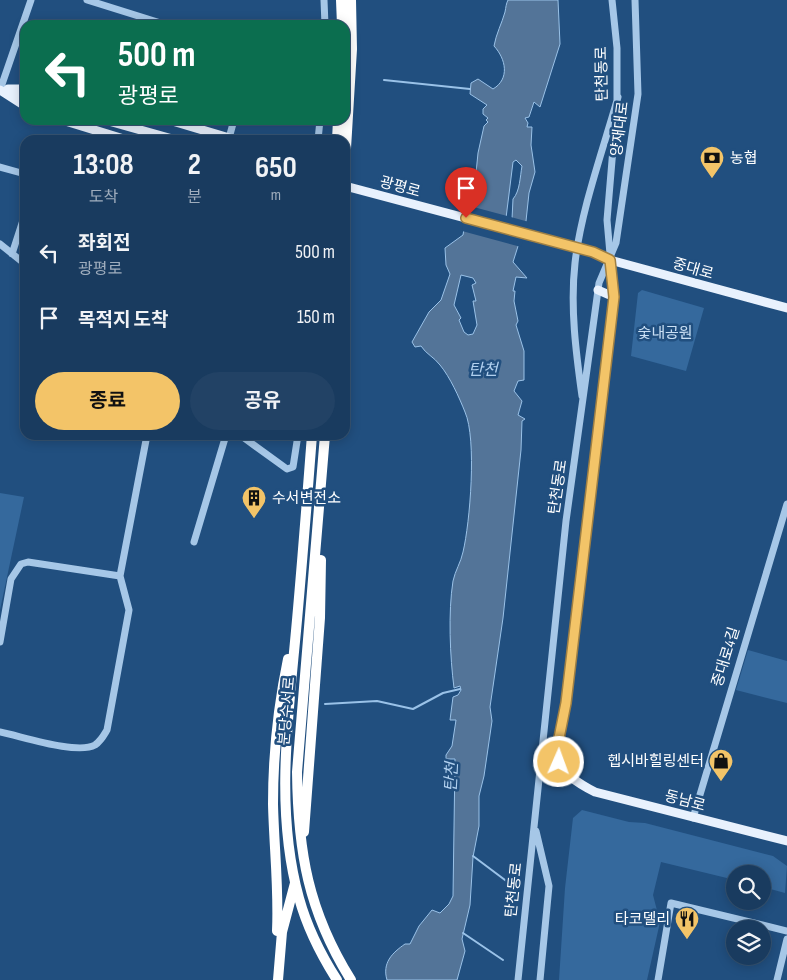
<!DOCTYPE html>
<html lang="ko">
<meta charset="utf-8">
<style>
body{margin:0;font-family:"Sofia Sans Condensed","Noto Sans KR",sans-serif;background:#224265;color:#f1f3f6;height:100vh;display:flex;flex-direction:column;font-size:19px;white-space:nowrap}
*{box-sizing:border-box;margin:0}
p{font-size:16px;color:#9fadbd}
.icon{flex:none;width:28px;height:28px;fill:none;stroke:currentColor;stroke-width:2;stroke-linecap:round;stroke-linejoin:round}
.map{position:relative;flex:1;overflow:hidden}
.side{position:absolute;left:20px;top:135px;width:330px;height:305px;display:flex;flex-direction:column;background:#193b5f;border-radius:15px;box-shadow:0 2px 12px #0003,0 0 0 1px #375574}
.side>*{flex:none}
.banner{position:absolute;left:20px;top:20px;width:330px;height:105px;border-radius:15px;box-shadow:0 2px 12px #0003,0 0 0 1px #375574;background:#0b6e4f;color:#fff;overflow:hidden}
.controls{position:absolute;left:726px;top:865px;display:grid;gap:10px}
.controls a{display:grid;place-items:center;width:45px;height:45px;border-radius:50%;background:#193b5f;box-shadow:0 2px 12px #0003,0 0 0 1px #375574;font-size:25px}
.pin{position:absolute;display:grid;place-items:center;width:42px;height:42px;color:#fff;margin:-51px -21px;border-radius:50% 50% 50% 0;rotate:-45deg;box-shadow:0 0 5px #0007}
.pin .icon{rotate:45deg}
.me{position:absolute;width:55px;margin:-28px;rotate:2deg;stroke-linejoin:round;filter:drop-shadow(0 0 4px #0008)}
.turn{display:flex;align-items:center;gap:18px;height:105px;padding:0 15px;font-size:22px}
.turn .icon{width:65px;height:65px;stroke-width:2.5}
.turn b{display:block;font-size:35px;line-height:42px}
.eta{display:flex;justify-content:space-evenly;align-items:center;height:85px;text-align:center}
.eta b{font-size:30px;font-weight:700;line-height:35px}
.primary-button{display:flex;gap:10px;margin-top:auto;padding:10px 15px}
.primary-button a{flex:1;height:58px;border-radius:30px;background:#f3c468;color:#111;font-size:20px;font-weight:700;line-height:58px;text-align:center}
.primary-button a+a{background:#224265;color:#f1f3f6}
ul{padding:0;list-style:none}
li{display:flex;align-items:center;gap:15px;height:65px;padding:0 15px}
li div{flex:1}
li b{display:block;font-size:19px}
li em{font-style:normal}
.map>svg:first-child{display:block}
.green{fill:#35699d}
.water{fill:#537498;stroke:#9ac2e8;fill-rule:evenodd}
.pier{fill:#214f7f}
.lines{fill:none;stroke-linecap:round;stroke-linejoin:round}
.stream{stroke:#9ac2e8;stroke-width:2}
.minor{stroke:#a6c7e7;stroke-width:7}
.major{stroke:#e8f1fd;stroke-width:9}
.highway{stroke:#fff;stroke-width:10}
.route-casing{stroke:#9e7f44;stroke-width:12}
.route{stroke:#f3c468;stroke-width:9}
.labels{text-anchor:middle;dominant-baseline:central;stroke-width:5;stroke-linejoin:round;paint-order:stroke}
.street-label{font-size:15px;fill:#fff;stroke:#214f7f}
.poi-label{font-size:15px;fill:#fff;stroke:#214f7f;text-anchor:start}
.park-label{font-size:15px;fill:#cae0f5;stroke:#214f7f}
.water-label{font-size:16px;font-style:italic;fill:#b1d0ef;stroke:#214f7f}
</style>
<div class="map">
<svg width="787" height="980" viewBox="0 0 787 980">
<rect width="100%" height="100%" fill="#214f7f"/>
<path class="green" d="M 642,290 L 704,308 L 686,371 L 631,356 L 638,293 Z
M 0,493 L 24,497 L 0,610 Z
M 748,650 L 787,661 L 787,703 L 736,690 Z
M 582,810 L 629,822 L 645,823 L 773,856 L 787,866 L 785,893 L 763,887 L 762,874 L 735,874 L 735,880 L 661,862 L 653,895 L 660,922 L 647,980 L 559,980 L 565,888 L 573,818 Z"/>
<path class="water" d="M 508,0 L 558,0 L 560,44 L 540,107 L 534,102 L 529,117 L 525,118 L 528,123 L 527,127 L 532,127 L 531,145 L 535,172 L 529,193 L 526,221 L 513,262 L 527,278 L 516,277 L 513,291 L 515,291 L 514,301 L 518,321 L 516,325 L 524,351 L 524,380 L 518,381 L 514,391 L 522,401 L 518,415 L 525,419 L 522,421 L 521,450 L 503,618 L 490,707 L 492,721 L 484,776 L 479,796 L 479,826 L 473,857 L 470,905 L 462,939 L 465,951 L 457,980 L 387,980 C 382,963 392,953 405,944 L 410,944 L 419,926 L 432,910 L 440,913 L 449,904 L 453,896 L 455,759 L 446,759 L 446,755 L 452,746 L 456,720 L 450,720 L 453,697 L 458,695 L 461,690 L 460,686 L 454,688 C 450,657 448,612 453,581 C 455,571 461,562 463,552 C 470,523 477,439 465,412 C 459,397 450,377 440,365 C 434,357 426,354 421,346 L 415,347 L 412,342 L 429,312 L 441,300 L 450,274 L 446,265 L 445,248 L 463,235 L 468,205 L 474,193 L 478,153 L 484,126 L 488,122 L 486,120 L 488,118 L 483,114 L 483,109 L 487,105 L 470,94 L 471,83 L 478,79 L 493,89 C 510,79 506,59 494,46 C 496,34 502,23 505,12 C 506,7 506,4 508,0 ZM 516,160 L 522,166 C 520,177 520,191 513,199 L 512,219 L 506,218 L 513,162 ZM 461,275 L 473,278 L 476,283 L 472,285 L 476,301 L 473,301 L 477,325 L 473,334 L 468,335 L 464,332 L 459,320 L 461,318 L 454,305 Z"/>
<path class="pier" d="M 466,205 L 529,222 L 521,247 L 462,231 Z"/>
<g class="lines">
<path class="stream" d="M 384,80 L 470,89
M 325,704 L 377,701 L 413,709 L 443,693 L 460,689
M 473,856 L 513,886
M 463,933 L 503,960"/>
<path class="minor" d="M 87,0 L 167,25
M 324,0 L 325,25
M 612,0 L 617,48 L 617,100
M 0,90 L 31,0
M 229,138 L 234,120
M 100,140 L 102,133
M 318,140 L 320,120
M 0,167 L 25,174
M 0,244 L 25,264
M 12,254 L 25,214
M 610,254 L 607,220 L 616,113
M 582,396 C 576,353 570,307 575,263 C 581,210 603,150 618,97
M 240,435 L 287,469 L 293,467 L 298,435
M 194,542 L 226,435
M 120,576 L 147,435
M 0,642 L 11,579 L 21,564 L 28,562 L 120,576 L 129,610 L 107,730 C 104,735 101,741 95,745 C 77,755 21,736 0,732
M 693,818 L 787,504
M 536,831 L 549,886 L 540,980
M 518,980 L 566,521 L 599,283 L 616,243 L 638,94 L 635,0
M 658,980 L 671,903 L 787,931
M 777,980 L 787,939"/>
<path class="major" d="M 8,89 L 25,89
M 0,90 L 25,106
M 10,92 L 25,97
M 62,120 L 127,140
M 105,120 L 176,140
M 169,120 L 236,140
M 345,186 L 593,252 L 610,260 L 787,308
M 610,260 L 614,297 L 566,703 C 557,751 545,767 595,792 L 787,841
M 598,290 L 614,297"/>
<path class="highway" d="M 341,0 L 342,25
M 337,140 L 338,120
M 345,165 L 352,49 L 351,0
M 312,435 C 307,500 302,566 296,631 C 288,718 275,812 299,898 C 307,927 321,955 337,980
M 325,435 L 297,772 C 298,852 308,911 351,980
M 304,832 L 320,618 L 321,560
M 277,931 C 279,888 274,847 273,804 C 273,755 278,707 288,659
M 278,980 L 282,932 L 295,883"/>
</g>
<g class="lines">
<defs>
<path id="route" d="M 466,218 L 593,252 L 610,260 L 614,297 L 566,703 L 558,743 L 559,762"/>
</defs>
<use href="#route" class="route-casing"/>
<use href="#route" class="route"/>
</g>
<defs>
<symbol id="bank-pin" viewBox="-11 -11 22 30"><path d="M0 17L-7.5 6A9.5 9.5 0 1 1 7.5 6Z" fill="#f3c468" stroke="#214f7f"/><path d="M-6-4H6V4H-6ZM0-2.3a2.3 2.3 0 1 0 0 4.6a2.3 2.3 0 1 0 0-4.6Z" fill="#111"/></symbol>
<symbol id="building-pin" viewBox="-11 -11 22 30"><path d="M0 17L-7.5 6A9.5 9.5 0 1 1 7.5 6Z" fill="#f3c468" stroke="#214f7f"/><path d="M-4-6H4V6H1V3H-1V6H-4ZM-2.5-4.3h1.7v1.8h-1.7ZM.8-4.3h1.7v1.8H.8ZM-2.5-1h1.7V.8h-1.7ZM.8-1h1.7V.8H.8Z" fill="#111"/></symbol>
<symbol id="shop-pin" viewBox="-11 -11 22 30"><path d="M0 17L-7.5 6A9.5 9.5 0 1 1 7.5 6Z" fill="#f3c468" stroke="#214f7f"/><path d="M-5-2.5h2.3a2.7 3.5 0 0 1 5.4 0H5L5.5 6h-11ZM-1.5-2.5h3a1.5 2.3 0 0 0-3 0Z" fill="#111"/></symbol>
<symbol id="restaurant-pin" viewBox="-11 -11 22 30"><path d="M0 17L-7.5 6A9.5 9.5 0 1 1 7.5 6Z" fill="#f3c468" stroke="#214f7f"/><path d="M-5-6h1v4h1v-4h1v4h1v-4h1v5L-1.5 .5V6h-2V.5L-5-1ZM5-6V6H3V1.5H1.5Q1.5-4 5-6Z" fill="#111"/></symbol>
</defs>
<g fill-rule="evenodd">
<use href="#bank-pin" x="698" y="144" width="28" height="38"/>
<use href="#building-pin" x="240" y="484" width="28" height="38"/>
<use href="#shop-pin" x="707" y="747" width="28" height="38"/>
<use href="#restaurant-pin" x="673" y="905" width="28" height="38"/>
</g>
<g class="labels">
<g class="street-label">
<text transform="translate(602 74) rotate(-91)">탄천동로</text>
<text transform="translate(620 129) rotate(-83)">양재대로</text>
<text transform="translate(400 187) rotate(15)">광평로</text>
<text transform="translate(693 269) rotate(16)">중대로</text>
<text transform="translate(558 487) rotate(-82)">탄천동로</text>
<text transform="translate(726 657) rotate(-73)">중대로4길</text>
<text transform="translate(287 711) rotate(-85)">분당수서로</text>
<text transform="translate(685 801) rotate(15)">동남로</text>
<text transform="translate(514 890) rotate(-84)">탄천동로</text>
</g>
<g class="poi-label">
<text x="730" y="158">농협</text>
<text x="272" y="498">수서변전소</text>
<text x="704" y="761" text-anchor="end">헵시바힐링센터</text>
<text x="670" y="919" text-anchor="end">타코델리</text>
</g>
<g class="park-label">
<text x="665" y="333">숯내공원</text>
</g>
<g class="water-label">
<text x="483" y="370">탄천</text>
<text transform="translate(452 777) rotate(-87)">탄천</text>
</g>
</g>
</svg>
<div class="controls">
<a><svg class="icon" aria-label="search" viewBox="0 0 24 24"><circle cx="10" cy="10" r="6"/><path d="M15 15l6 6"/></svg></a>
<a><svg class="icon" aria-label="layers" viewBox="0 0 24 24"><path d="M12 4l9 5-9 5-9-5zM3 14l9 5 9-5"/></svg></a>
</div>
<div class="pin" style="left:466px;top:218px;background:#d93025"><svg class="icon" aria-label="arrive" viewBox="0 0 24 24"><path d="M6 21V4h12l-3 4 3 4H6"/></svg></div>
<svg class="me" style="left:559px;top:762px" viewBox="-20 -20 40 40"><circle r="17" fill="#f3c468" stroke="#fff" stroke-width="3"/><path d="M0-11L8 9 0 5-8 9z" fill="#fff"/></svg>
<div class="banner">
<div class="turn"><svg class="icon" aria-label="left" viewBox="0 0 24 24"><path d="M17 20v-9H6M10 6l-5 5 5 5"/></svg><div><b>500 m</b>광평로</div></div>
</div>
<section class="side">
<div class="eta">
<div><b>13:08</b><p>도착</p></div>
<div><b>2</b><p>분</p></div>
<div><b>650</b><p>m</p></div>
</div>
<ul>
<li><svg class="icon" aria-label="left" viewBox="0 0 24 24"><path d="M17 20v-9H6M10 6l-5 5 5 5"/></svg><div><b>좌회전</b><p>광평로</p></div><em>500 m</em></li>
<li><svg class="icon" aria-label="arrive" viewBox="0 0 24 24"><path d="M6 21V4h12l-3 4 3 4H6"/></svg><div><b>목적지 도착</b></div><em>150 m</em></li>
</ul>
<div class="primary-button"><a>종료</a><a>공유</a></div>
</section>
</div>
